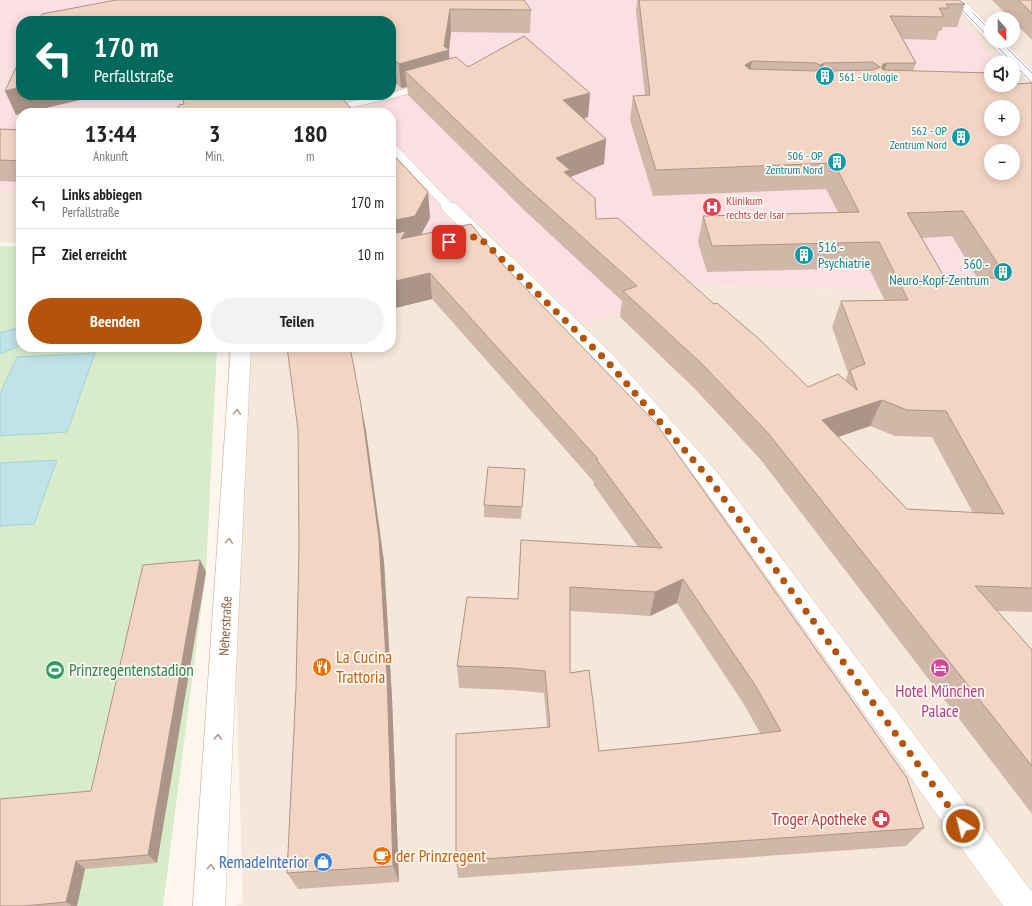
<!DOCTYPE html>
<html lang="de">
<meta charset="utf-8">
<style>
body{margin:0;font-family:"PT Sans Narrow",sans-serif;background:#f2f2f2;color:#222;height:100vh;display:flex;flex-direction:column;font-size:15px;white-space:nowrap}
*{box-sizing:border-box;margin:0}
p{font-size:13px;color:#767676}
.icon{flex:none;width:22px;height:22px;fill:none;stroke:currentColor;stroke-width:2;stroke-linecap:round;stroke-linejoin:round}
.map{position:relative;flex:1;overflow:hidden}
.sheet{position:absolute;left:16px;top:108px;width:380px;height:244px;display:flex;flex-direction:column;background:#fff;border-radius:16px;box-shadow:0 2px 10px #0003}
.sheet>*{flex:none}
.guide{position:absolute;left:16px;top:16px;width:380px;height:84px;border-radius:16px;box-shadow:0 2px 10px #0003;background:#00695c;color:#fff;overflow:hidden}
.needle{width:26px;rotate:159deg}
.buttons{position:absolute;left:984px;top:12px;display:grid;gap:8px}
.buttons a{display:grid;place-items:center;width:36px;height:36px;border-radius:50%;background:#fff;box-shadow:0 2px 10px #0003;font-size:20px}
.pin{position:absolute;display:grid;place-items:center;width:34px;height:34px;color:#fff;margin:-17px;border-radius:8px;box-shadow:0 2px 6px #0006}
.me{position:absolute;width:44px;margin:-22px;rotate:324deg;stroke-linejoin:round;filter:drop-shadow(0 0 3px #0008)}
.turn{display:flex;align-items:center;gap:14px;height:84px;padding:0 12px;font-size:18px}
.turn .icon{width:52px;height:52px;stroke-width:2.5}
.turn b{display:block;font-size:28px;line-height:34px}
.eta{display:flex;justify-content:space-evenly;align-items:center;height:68px;text-align:center}
.eta b{font-size:24px;font-weight:700;line-height:28px}
.cta{display:flex;gap:8px;margin-top:auto;padding:8px 12px}
.cta a{flex:1;height:46px;border-radius:24px;background:#b45309;color:#fff;font-size:16px;font-weight:700;line-height:46px;text-align:center}
.cta a+a{background:#f2f2f2;color:#222}
ul{padding:0;list-style:none}
li{display:flex;align-items:center;gap:12px;height:52px;padding:0 12px;border-top:1px solid #e0e0e0}
li div{flex:1}
li b{display:block;font-size:15px}
li em{font-style:normal}
.map>svg:first-child{display:block}
.residential{fill:#f5e8da;fill-rule:evenodd}
.medical{fill:#fbdfe3;fill-rule:evenodd}
.green{fill:#d8ecc9}
.water{fill:#bfe3e8;stroke:#a5d3da}
.lines{fill:none;stroke-linecap:round;stroke-linejoin:round}
.lane-casing{stroke:#d1beb0;stroke-width:1}
.street-casing{stroke:#d1beb0;stroke-width:1}
.secondary-casing{stroke:#d6c0b0;stroke-width:1}
.lane{fill:#fff;fill-rule:evenodd}
.street{fill:#fff;fill-rule:evenodd}
.secondary{fill:#fff;fill-rule:evenodd}
.tram{stroke:#b9a8c9;stroke-width:1}
.wall{fill:#d1b7a8;fill-rule:evenodd}
.shaded-wall{fill:#aa9588}
.building{fill:#f3d5c3;stroke:#aa9588;fill-rule:evenodd}
.oneway{stroke:#af9d94}
.route{stroke:#b45309;stroke-width:7;stroke-dasharray:0 12.6}
.labels{text-anchor:middle;dominant-baseline:central;stroke-width:3.5;stroke-linejoin:round;paint-order:stroke}
.far-culture-label{font-size:12px;fill:#0d838f;stroke:#fffaf3;text-anchor:end}
.far-health-label{font-size:12px;fill:#be3a42;stroke:#fffaf3;text-anchor:start}
.culture-label{font-size:14px;fill:#0d838f;stroke:#fffaf3;text-anchor:start}
.street-label{font-size:14px;fill:#7a5c4d;stroke:#fffaf3}
.near-food-label{font-size:17px;fill:#c56008;stroke:#fffaf3;text-anchor:start}
.near-leisure-label{font-size:17px;fill:#27864d;stroke:#fffaf3;text-anchor:start}
.near-hotel-label{font-size:17px;fill:#b23c85;stroke:#fffaf3}
.near-health-label{font-size:17px;fill:#be3a42;stroke:#fffaf3;text-anchor:end}
.near-shop-label{font-size:17px;fill:#366cbe;stroke:#fffaf3;text-anchor:end}
</style>
<div class="map">
<svg width="1032" height="906" viewBox="0 0 1032 906">
<rect width="100%" height="100%" fill="#fdf6ec"/>
<path class="residential" d="M 943,0 L 1032,0 L 1032,100 L 1013,79 L 1013,63 L 999,63 ZM 991,19 L 1013,19 L 1013,41 L 991,41 Z
M 0,191 L 21,191 L 21,243 L 0,242 Z
M 481,223 L 586,326 L 683,284 L 971,293 L 1032,390 L 1032,906 L 234,906 L 243,904 L 231,517 L 228,347 L 391,347 L 391,242 Z"/>
<path class="medical" d="M 0,0 L 943,0 L 999,63 L 991,63 L 991,85 L 1013,85 L 1013,79 L 1032,100 L 1032,390 L 971,293 L 683,284 L 586,326 L 481,223 L 391,242 L 391,113 L 21,113 L 21,191 L 0,191 ZM 21,21 L 391,21 L 391,95 L 21,95 ZM 991,107 L 1013,107 L 1013,129 L 991,129 ZM 991,151 L 1013,151 L 1013,173 L 991,173 Z"/>
<path class="green" d="M 0,246 L 21,247 L 21,347 L 217,347 L 206,572 L 163,906 L 0,906 Z"/>
<path class="water" d="M 17,328 L 21,336 L 21,345 L 0,354 L 0,333 Z
M 95,353 L 67,432 L 0,436 L 0,394 L 17,357 Z
M 57,460 L 34,524 L 0,526 L 0,463 Z"/>
<g class="lines">
<defs>
<path id="lane" d="M 427,82 L 430,83 L 432,85 L 430,87 L 393,98 L 352,107 L 347,104 L 349,102 L 381,95 L 391,95 L 391,93 Z
M 391,143 L 395,144 L 453,205 L 455,207 L 453,209 L 445,209 L 391,152 Z"/>
<path id="street" d="M 449,202 L 455,203 L 613,355 L 716,471 L 1032,892 L 1032,906 L 1003,906 L 936,813 L 700,483 L 599,365 L 443,211 L 441,207 L 443,203 Z
M 231,347 L 251,347 L 225,906 L 193,906 Z"/>
<path id="secondary" d="M 951,0 L 964,0 L 991,28 L 991,41 L 1003,41 L 1032,70 L 1032,82 L 1027,81 L 1013,66 L 1013,63 L 1010,63 L 991,44 L 990,40 L 986,39 Z"/>
</defs>
<use href="#lane" class="lane-casing"/>
<use href="#street" class="street-casing"/>
<use href="#secondary" class="secondary-casing"/>
<use href="#lane" class="lane"/>
<use href="#street" class="street"/>
<use href="#secondary" class="secondary"/>
<path class="tram" d="M 953,0 L 991,40
M 973,13 L 991,31
M 992,41 L 1013,63
M 1000,41 L 1032,73
M 1013,63 L 1032,83"/>
</g>
<path class="wall" d="M 116,0 L 531,10 L 530,33 L 451,32 L 449,50 L 449,59 L 468,67 L 590,93 L 588,117 L 584,119 L 606,139 L 604,164 L 570,177 L 596,219 L 808,387 L 846,380 L 848,373 L 832,327 L 841,301 L 885,301 L 869,268 L 707,272 L 698,242 L 703,216 L 838,212 L 826,189 L 653,196 L 630,120 L 633,96 L 645,96 L 636,12 L 637,0 L 959,0 L 965,4 L 957,27 L 943,27 L 941,31 L 939,31 L 936,40 L 903,39 L 916,63 L 913,71 L 1015,84 L 1032,83 L 1032,612 L 997,611 L 1032,650 L 1032,814 L 760,459 L 695,389 L 620,317 L 622,301 L 524,210 L 408,95 L 407,87 L 401,88 L 397,84 ZM 952,236 L 977,278 L 945,278 L 922,238 ZM 870,426 L 895,436 L 932,437 L 973,513 L 907,509 L 838,437 Z
M 992,0 L 1032,0 L 1032,40 L 1013,21 L 1013,19 L 1011,19 Z
M 0,129 L 21,130 L 21,182 L 0,181 Z
M 391,152 L 428,192 L 430,218 L 421,235 L 924,828 L 906,846 L 458,878 L 456,861 L 547,727 L 544,693 L 513,690 L 459,688 L 457,666 L 518,599 L 638,547 L 593,484 L 594,482 L 432,299 L 391,309 ZM 677,603 L 745,706 L 760,733 L 683,743 L 599,751 L 570,673 L 570,611 L 650,616 Z
M 361,405 L 366,431 L 384,562 L 392,698 L 399,882 L 298,889 L 287,873 L 296,688 L 299,547 L 298,430 Z
M 525,469 L 524,481 L 521,519 L 484,517 L 484,505 Z
M 200,560 L 206,572 L 157,863 L 85,869 L 77,906 L 0,906 L 91,791 Z"/>
<path class="shaded-wall" d="M 450,9 L 451,32 L 449,50 L 450,74 L 405,71 L 407,87 L 401,88 L 399,64 Z
M 395,60 L 397,84 L 391,85 L 391,61 Z
M 752,61 L 747,84 L 745,65 Z
M 824,63 L 818,86 L 814,89 L 820,65 Z
M 887,63 L 879,86 L 881,68 L 883,64 Z
M 21,87 L 21,95 L 101,95 L 25,113 L 21,113 L 21,114 L 16,115 L 5,91 Z
M 590,93 L 588,117 L 562,124 L 563,100 Z
M 326,95 L 354,95 L 327,102 Z
M 606,139 L 604,164 L 570,177 L 569,195 L 556,158 Z
M 428,192 L 430,218 L 417,242 L 391,247 L 391,221 Z
M 430,273 L 432,299 L 391,309 L 391,282 Z
M 882,400 L 870,426 L 812,446 L 822,420 Z
M 361,405 L 366,431 L 384,562 L 392,698 L 399,882 L 393,866 Z
M 200,560 L 206,572 L 157,863 L 148,855 Z
M 683,579 L 677,603 L 650,616 L 655,592 Z
M 76,861 L 85,869 L 77,906 L 72,906 L 66,902 Z"/>
<path class="building" d="M 116,0 L 524,0 L 531,10 L 450,9 L 444,46 L 449,50 L 399,64 L 395,60 L 391,61 L 391,21 L 38,21 L 42,14 Z
M 639,0 L 959,0 L 965,4 L 946,4 L 949,8 L 939,8 L 944,17 L 890,16 L 916,63 L 887,63 L 883,64 L 881,68 L 884,70 L 991,73 L 991,85 L 1013,85 L 1013,81 L 1015,84 L 1032,83 L 1032,588 L 975,586 L 1032,650 L 1032,766 L 768,433 L 701,363 L 623,291 L 637,286 L 524,185 L 405,71 L 456,57 L 468,67 L 524,36 L 590,93 L 563,100 L 606,139 L 556,158 L 570,170 L 564,172 L 595,198 L 596,219 L 618,218 L 714,304 L 717,303 L 758,338 L 808,387 L 838,374 L 857,390 L 850,370 L 865,364 L 841,301 L 908,300 L 879,242 L 712,246 L 703,216 L 859,212 L 834,163 L 656,170 L 633,96 L 650,95 ZM 752,61 L 816,63 L 820,65 L 824,63 L 873,62 L 880,67 L 873,70 L 824,71 L 820,69 L 815,71 L 749,69 L 745,65 ZM 991,107 L 1013,107 L 1013,129 L 991,129 ZM 991,151 L 1013,151 L 1013,173 L 991,173 ZM 963,211 L 1007,278 L 945,278 L 907,213 ZM 882,400 L 907,410 L 946,411 L 1004,514 L 907,509 L 822,420 Z
M 1018,0 L 1032,0 L 1032,13 Z
M 21,57 L 21,87 L 5,91 Z
M 182,95 L 339,95 L 355,113 L 176,113 L 179,105 L 184,104 Z
M 83,112 L 83,113 L 55,113 Z
M 0,129 L 21,130 L 21,161 L 0,160 Z
M 391,152 L 428,192 L 415,216 L 391,221 Z
M 471,224 L 506,268 L 655,422 L 907,778 L 924,828 L 456,861 L 456,734 L 550,727 L 545,671 L 513,668 L 457,666 L 467,597 L 518,599 L 521,540 L 662,548 L 596,459 L 598,459 L 430,273 L 391,282 L 391,234 L 406,231 L 401,239 ZM 683,579 L 755,685 L 781,731 L 683,743 L 599,751 L 589,670 L 570,673 L 570,587 L 655,592 Z
M 287,347 L 350,347 L 361,405 L 379,538 L 387,676 L 393,866 L 287,873 L 296,688 L 299,547 L 298,430 Z
M 488,467 L 525,469 L 522,507 L 484,505 Z
M 200,560 L 148,855 L 76,861 L 66,902 L 23,906 L 0,906 L 0,799 L 91,791 L 143,565 Z"/>
<defs><path id="oneway-chevron" d="M-2-3.5L2.5 0L-2 3.5" fill="none" stroke-width="1.6" stroke-linecap="round" stroke-linejoin="round"/></defs>
<g class="oneway">
<use href="#oneway-chevron" transform="translate(237 412) rotate(-87)"/>
<use href="#oneway-chevron" transform="translate(229 541) rotate(-87)"/>
<use href="#oneway-chevron" transform="translate(218 737) rotate(-87)"/>
<use href="#oneway-chevron" transform="translate(211 867) rotate(-87)"/>
</g>
<g class="lines">
<path class="route" d="M 449,242 L 478,236 L 606,360 L 708,477 L 963,826"/>
</g>
<defs>
<symbol id="building-disc" viewBox="-11 -11 22 22"><circle r="9.5" fill="#0f9aa8" stroke="#fffaf3"/><path d="M-4-6H4V6H1V3H-1V6H-4ZM-2.5-4.3h1.7v1.8h-1.7ZM.8-4.3h1.7v1.8H.8ZM-2.5-1h1.7V.8h-1.7ZM.8-1h1.7V.8H.8Z" fill="#fff"/></symbol>
<symbol id="hospital-disc" viewBox="-11 -11 22 22"><circle r="9.5" fill="#e0444e" stroke="#fffaf3"/><path d="M-5-5h3v3.5h4V-5h3V5h-3V1.5h-4V5h-3Z" fill="#fff"/></symbol>
<symbol id="restaurant-disc" viewBox="-11 -11 22 22"><circle r="9.5" fill="#e8710a" stroke="#fffaf3"/><path d="M-5-6h1v4h1v-4h1v4h1v-4h1v5L-1.5 .5V6h-2V.5L-5-1ZM5-6V6H3V1.5H1.5Q1.5-4 5-6Z" fill="#fff"/></symbol>
<symbol id="hotel-disc" viewBox="-11 -11 22 22"><circle r="9.5" fill="#d1479c" stroke="#fffaf3"/><path d="M-6-4.5h1.5V1H6V5H4.5V3h-9V5H-6ZM-4 0a1.8 1.8 0 1 1 3.6 0ZM.5 0V-2.5h3Q6-2.5 6 0Z" fill="#fff"/></symbol>
<symbol id="stadium-disc" viewBox="-11 -11 22 22"><circle r="9.5" fill="#2e9e5b" stroke="#fffaf3"/><path d="M0-5a6.5 5 0 1 0 0 10a6.5 5 0 1 0 0-10ZM-3.5-1.8h7v3.6h-7Z" fill="#fff"/></symbol>
<symbol id="pharmacy-disc" viewBox="-11 -11 22 22"><circle r="9.5" fill="#e0444e" stroke="#fffaf3"/><path d="M-2-6h4v4h4v4h-4v4h-4v-4h-4v-4h4Z" fill="#fff"/></symbol>
<symbol id="cafe-disc" viewBox="-11 -11 22 22"><circle r="9.5" fill="#e8710a" stroke="#fffaf3"/><path d="M-5.5-4.5H6V0H3Q3 3.5 0 3.5H-2.5Q-5.5 3.5-5.5 0ZM3-3.2v2h1.7v-2ZM-6 4.5H4V6H-6Z" fill="#fff"/></symbol>
<symbol id="shop-disc" viewBox="-11 -11 22 22"><circle r="9.5" fill="#3f7fe0" stroke="#fffaf3"/><path d="M-5-2.5h2.3a2.7 3.5 0 0 1 5.4 0H5L5.5 6h-11ZM-1.5-2.5h3a1.5 2.3 0 0 0-3 0Z" fill="#fff"/></symbol>
</defs>
<g fill-rule="evenodd">
<use href="#building-disc" x="814" y="65" width="22" height="22"/>
<use href="#building-disc" x="950" y="126" width="22" height="22"/>
<use href="#building-disc" x="826" y="151" width="22" height="22"/>
<use href="#hospital-disc" x="701" y="196" width="22" height="22"/>
<use href="#building-disc" x="793" y="244" width="22" height="22"/>
<use href="#building-disc" x="992" y="261" width="22" height="22"/>
<use href="#restaurant-disc" x="311" y="656" width="22" height="22"/>
<use href="#hotel-disc" x="929" y="657" width="22" height="22"/>
<use href="#stadium-disc" x="44" y="659" width="22" height="22"/>
<use href="#pharmacy-disc" x="870" y="808" width="22" height="22"/>
<use href="#cafe-disc" x="371" y="845" width="22" height="22"/>
<use href="#shop-disc" x="312" y="851" width="22" height="22"/>
</g>
<g class="labels">
<g class="far-culture-label">
<text x="839" y="76" text-anchor="start">561 - Urologie</text>
<text x="947" y="130">562 - OP<tspan x="947" dy="14">Zentrum Nord</tspan></text>
<text x="823" y="155">506 - OP<tspan x="823" dy="14">Zentrum Nord</tspan></text>
</g>
<g class="far-health-label">
<text x="726" y="200">Klinikum<tspan x="726" dy="14">rechts der Isar</tspan></text>
</g>
<g class="culture-label">
<text x="818" y="247">516 -<tspan x="818" dy="16">Psychiatrie</tspan></text>
<text x="989" y="264" text-anchor="end">560 -<tspan x="989" dy="16">Neuro-Kopf-Zentrum</tspan></text>
</g>
<g class="street-label">
<text transform="translate(225 626) rotate(-87)">Neherstraße</text>
</g>
<g class="near-food-label">
<text x="336" y="657">La Cucina<tspan x="336" dy="20">Trattoria</tspan></text>
<text x="396" y="856">der Prinzregent</text>
</g>
<g class="near-leisure-label">
<text x="69" y="670">Prinzregentenstadion</text>
</g>
<g class="near-hotel-label">
<text x="940" y="691">Hotel München<tspan x="940" dy="20">Palace</tspan></text>
</g>
<g class="near-health-label">
<text x="867" y="819">Troger Apotheke</text>
</g>
<g class="near-shop-label">
<text x="309" y="862">RemadeInterior</text>
</g>
</g>
</svg>
<div class="buttons">
<a><svg class="needle" viewBox="-14 -14 28 28"><path d="M0-13l5 13h-10z" fill="#e53935"/><path d="M0 13l5-13h-10z" fill="#767676"/></svg></a>
<a><svg class="icon" aria-label="sound" viewBox="0 0 24 24"><path d="M4 9h4l5-4v14l-5-4H4zM17 9q2 3 0 6"/></svg></a>
<a>+</a>
<a>−</a>
</div>
<div class="pin" style="left:449px;top:242px;background:#d93025"><svg class="icon" aria-label="arrive" viewBox="0 0 24 24"><path d="M6 21V4h12l-3 4 3 4H6"/></svg></div>
<svg class="me" style="left:963px;top:826px" viewBox="-20 -20 40 40"><circle r="17" fill="#b45309" stroke="#fff" stroke-width="3"/><path d="M0-11L8 9 0 5-8 9z" fill="#fff"/></svg>
<div class="guide">
<div class="turn"><svg class="icon" aria-label="left" viewBox="0 0 24 24"><path d="M17 20v-9H6M10 6l-5 5 5 5"/></svg><div><b>170 m</b>Perfallstraße</div></div>
</div>
<section class="sheet">
<div class="eta">
<div><b>13:44</b><p>Ankunft</p></div>
<div><b>3</b><p>Min.</p></div>
<div><b>180</b><p>m</p></div>
</div>
<ul>
<li><svg class="icon" aria-label="left" viewBox="0 0 24 24"><path d="M17 20v-9H6M10 6l-5 5 5 5"/></svg><div><b>Links abbiegen</b><p>Perfallstraße</p></div><em>170 m</em></li>
<li><svg class="icon" aria-label="arrive" viewBox="0 0 24 24"><path d="M6 21V4h12l-3 4 3 4H6"/></svg><div><b>Ziel erreicht</b></div><em>10 m</em></li>
</ul>
<div class="cta"><a>Beenden</a><a>Teilen</a></div>
</section>
</div>
